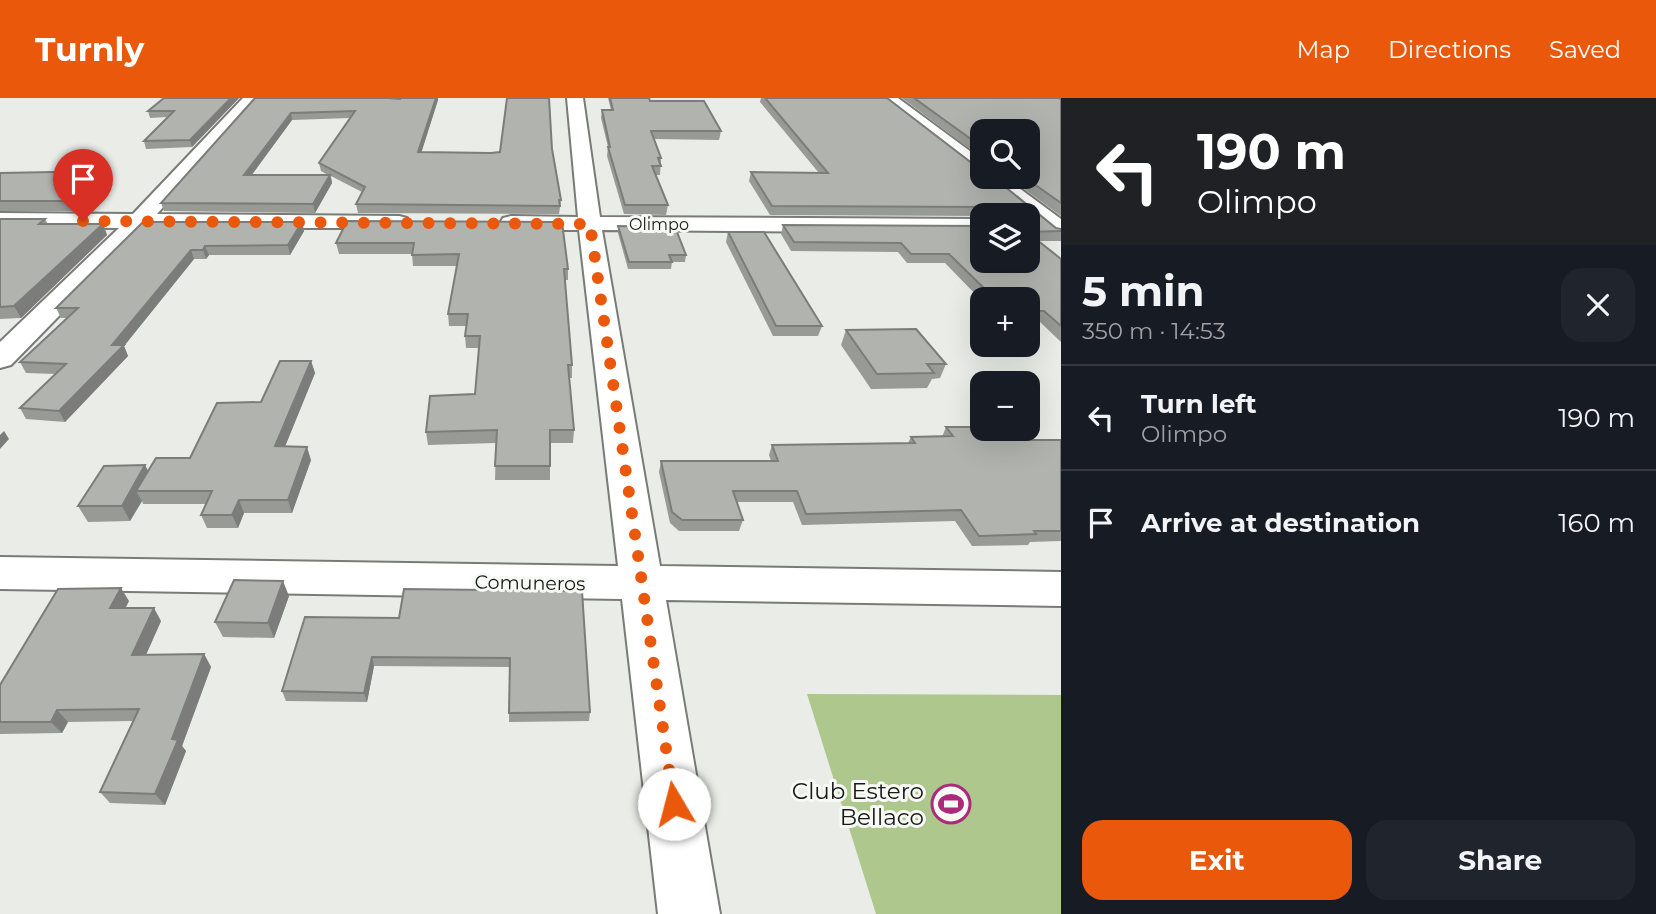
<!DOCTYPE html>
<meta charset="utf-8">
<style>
body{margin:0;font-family:Montserrat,sans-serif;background:#20242c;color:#f1f3f6;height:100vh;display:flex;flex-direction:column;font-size:26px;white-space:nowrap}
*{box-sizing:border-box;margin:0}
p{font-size:23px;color:#9ea1a6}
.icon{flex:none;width:38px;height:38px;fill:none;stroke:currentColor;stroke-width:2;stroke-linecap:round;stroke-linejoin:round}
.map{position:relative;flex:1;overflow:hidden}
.drawer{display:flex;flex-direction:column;background:#171b24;width:595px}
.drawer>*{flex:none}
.guide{background:#202124;color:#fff;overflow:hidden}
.fabs{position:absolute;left:970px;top:21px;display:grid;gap:14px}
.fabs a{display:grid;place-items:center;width:70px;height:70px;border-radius:14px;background:#171b24;box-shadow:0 7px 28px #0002;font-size:35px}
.pin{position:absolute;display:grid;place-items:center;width:60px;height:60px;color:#fff;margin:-72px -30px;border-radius:50% 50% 50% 0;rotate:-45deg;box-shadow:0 0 7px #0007}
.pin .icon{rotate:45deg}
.me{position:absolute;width:77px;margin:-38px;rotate:352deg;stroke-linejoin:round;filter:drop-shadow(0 0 5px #0008)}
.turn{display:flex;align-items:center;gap:24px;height:147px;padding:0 21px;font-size:32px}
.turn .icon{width:91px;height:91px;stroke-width:2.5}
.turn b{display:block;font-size:49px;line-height:60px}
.round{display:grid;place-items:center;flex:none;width:74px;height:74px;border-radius:21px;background:#20242c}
.head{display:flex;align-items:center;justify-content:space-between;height:119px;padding:0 21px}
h1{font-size:42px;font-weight:700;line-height:52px}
.action{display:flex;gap:14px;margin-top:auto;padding:14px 21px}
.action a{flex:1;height:80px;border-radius:21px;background:#ea580c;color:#fff;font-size:28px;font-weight:700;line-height:80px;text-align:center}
.action a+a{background:#20242c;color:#f1f3f6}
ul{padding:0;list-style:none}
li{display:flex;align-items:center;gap:21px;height:105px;padding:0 21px;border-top:2px solid #363941}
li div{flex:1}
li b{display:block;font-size:26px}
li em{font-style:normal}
header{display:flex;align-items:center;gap:42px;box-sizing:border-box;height:98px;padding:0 35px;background:#ea580c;color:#fff}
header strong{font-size:33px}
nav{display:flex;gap:38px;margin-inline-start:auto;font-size:24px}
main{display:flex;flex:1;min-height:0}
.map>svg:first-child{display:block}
.green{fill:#adc78c}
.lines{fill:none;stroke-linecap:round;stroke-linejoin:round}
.minor-casing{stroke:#797b76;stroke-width:4}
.minor{fill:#fff;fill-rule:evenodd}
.wall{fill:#989a96;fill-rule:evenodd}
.shaded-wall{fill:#7c7d7a}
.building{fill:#b1b3ae;stroke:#7c7d7a;stroke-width:2}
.route{stroke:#ea580c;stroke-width:12;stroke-dasharray:0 21.6}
.labels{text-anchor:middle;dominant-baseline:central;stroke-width:6;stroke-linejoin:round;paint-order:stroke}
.far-street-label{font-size:16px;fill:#191a18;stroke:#f7f9f4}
.street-label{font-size:19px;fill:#191a18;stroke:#f7f9f4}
.near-poi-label{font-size:23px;fill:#191a18;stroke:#f7f9f4;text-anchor:end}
</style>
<header>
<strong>Turnly</strong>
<nav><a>Map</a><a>Directions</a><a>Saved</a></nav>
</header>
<main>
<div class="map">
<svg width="1061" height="816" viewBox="0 0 1061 816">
<rect width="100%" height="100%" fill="#e9ece7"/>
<path class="green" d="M 807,596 L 1061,597 L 1061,816 L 876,816 Z"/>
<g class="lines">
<defs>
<path id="minor" d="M 243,0 L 260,0 L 157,116 L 399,118 L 407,120 L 410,125 L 407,130 L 145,130 L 11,267 L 0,270 L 0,244 L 119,130 L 0,129 L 0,115 L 133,116 Z
M 567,0 L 583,0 L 600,119 L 982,121 L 982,135 L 602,132 L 660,468 L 1061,474 L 1061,508 L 666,502 L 720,816 L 658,816 L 622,501 L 0,491 L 0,459 L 618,468 L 579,132 L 511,132 L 503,130 L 500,125 L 503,120 L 511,118 L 578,119 Z
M 880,0 L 898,0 L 982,62 L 982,77 L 975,75 Z
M 982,79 L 1004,79 L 1061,121 L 1061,139 L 1053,137 Z"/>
</defs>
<use href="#minor" class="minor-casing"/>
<use href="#minor" class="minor"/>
</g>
<path class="wall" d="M 239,0 L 192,49 L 146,51 L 144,43 L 167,19 L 150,20 L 148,13 Z
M 255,0 L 389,1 L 438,2 L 421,54 L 491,55 L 552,51 L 561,102 L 559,116 L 358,115 L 356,106 L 362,94 L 331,78 L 332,85 L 315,115 L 164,113 L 161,105 ZM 350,20 L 319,65 L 321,73 L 328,77 L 251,77 L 292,22 Z
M 608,0 L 649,0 L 650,3 L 721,33 L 719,42 L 654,41 L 661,60 L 660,77 L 656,77 L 668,107 L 666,117 L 624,116 L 607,58 L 608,49 L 601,20 L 602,12 L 611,12 Z
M 761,0 L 765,0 L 1056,130 L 1061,131 L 1061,143 L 1038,143 L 1061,161 L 1061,244 L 1039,223 L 1027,223 L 1027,201 L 982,201 L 982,203 L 945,165 L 907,165 L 898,154 L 791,153 L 781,136 L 783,127 L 982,128 L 982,163 L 1027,117 L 982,117 L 982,118 L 770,117 L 749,83 L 751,74 L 819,75 L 760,4 Z
M 902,0 L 1058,0 L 1061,1 L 1061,118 L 1008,79 L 1027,79 L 982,33 L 982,60 Z
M 105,73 L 109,83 L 73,113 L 0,113 L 0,75 Z
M 0,121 L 45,121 L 48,126 L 103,126 L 107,137 L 21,220 L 0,221 Z
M 347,123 L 568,171 L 568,182 L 565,182 L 572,267 L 572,280 L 569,280 L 574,332 L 573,345 L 550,345 L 550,382 L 495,382 L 496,345 L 428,347 L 426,334 L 475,296 L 479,250 L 466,250 L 465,238 L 466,228 L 449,228 L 448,216 L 457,168 L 413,168 L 412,156 L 339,156 L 336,145 Z
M 143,124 L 302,124 L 304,133 L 290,157 L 209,157 L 206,161 L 194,161 L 124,248 L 128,258 L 65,324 L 26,321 L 20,310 L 56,276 L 26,275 L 20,264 L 67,220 L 61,220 L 56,210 Z
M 618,128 L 686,157 L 685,164 L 672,164 L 671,171 L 628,171 L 618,135 Z
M 728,134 L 822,228 L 818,238 L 773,238 L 726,144 Z
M 846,232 L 946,266 L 940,280 L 932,281 L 927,290 L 871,291 L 841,247 Z
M 311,263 L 315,275 L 285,348 L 311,362 L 292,415 L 244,415 L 238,430 L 207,430 L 201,417 L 206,406 L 143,406 L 142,403 L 130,423 L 88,424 L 78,408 L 148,373 L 190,360 Z
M 946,329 L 1027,342 L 1061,342 L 1061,443 L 1030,444 L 1028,447 L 972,448 L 955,423 L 802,427 L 793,404 L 737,404 L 743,422 L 739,433 L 679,433 L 670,425 L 659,374 L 661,363 L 771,363 L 769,357 L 772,347 L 908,345 L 911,339 L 942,339 Z
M 582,493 L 590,614 L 589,623 L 509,624 L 510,569 L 374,568 L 367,604 L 286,603 L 282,593 L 399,520 Z
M 289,498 L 274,540 L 223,539 L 215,524 Z
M 129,503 L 125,510 L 161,523 L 146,557 L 204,556 L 211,569 L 182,648 L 186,653 L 165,707 L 110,705 L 100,694 L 133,623 L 68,624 L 62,635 L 0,636 L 0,587 Z"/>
<path class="shaded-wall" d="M 231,0 L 239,0 L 192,49 L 190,42 Z
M 436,0 L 438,0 L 438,2 L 419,62 L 418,54 Z
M 291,15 L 292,22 L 246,85 L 244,77 Z
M 105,73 L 109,83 L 73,113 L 69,103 Z
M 330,77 L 332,85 L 315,115 L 313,106 Z
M 302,124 L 304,133 L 290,157 L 288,147 Z
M 103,126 L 107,137 L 21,220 L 14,208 Z
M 205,148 L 209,157 L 206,161 L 203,152 Z
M 191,152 L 194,161 L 124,248 L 128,258 L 65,324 L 59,313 L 112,247 Z
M 311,263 L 315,275 L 280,361 L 275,348 Z
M 4,333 L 9,341 L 0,351 L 0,337 Z
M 307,349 L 311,362 L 292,415 L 288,402 Z
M 145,367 L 153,382 L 136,393 L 142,403 L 130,423 L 122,408 Z
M 239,402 L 244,415 L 238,430 L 232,417 Z
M 283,483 L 289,498 L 274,540 L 268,525 Z
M 121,490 L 129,503 L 119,523 L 110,510 Z
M 154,510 L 161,523 L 140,570 L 132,557 Z
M 204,556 L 211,569 L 182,648 L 186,653 L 165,707 L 155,696 L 172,641 Z
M 372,559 L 374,568 L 367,604 L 364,595 Z
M 57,612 L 68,624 L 62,635 L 51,624 Z"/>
<path class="building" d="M 164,0 L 231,0 L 190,42 L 144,43 L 174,13 L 148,13 Z
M 255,0 L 388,0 L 400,1 L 401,0 L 436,0 L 418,54 L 491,55 L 500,54 L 507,0 L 549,0 L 552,51 L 561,102 L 559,102 L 560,108 L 356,106 L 365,89 L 319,65 L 355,13 L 291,15 L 244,77 L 330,77 L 313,106 L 161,105 Z
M 610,0 L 649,0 L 650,3 L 704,3 L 721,33 L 651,33 L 661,60 L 658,60 L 661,68 L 652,68 L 668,107 L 625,107 L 608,49 L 610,49 L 602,12 L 613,12 Z
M 765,0 L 887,0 L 977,69 L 982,70 L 982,79 L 993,79 L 1056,130 L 1061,131 L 1061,133 L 1027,134 L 1027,117 L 989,117 L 989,112 L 986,109 L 772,108 L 751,74 L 828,75 Z
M 914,0 L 1058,0 L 1061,1 L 1061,105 L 1024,79 L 1027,79 L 1027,33 L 982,33 L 982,49 Z
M 105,73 L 69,103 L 0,103 L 0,75 Z
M 0,121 L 45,121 L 39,126 L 103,126 L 14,208 L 0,209 Z
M 347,123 L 562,124 L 568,171 L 564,171 L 572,267 L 568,267 L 574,332 L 550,332 L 550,368 L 495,368 L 497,332 L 426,334 L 430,298 L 475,296 L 480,238 L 465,238 L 468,216 L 448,216 L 459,156 L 412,157 L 414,145 L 336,145 Z
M 143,124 L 302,124 L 288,147 L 205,148 L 203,152 L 191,152 L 112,247 L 124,247 L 59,313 L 20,310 L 66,266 L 20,264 L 78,210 L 56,210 Z
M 783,127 L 982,128 L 982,163 L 1027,163 L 1027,134 L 1061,161 L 1061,228 L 1044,213 L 1027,213 L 1027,201 L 995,201 L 949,156 L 911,156 L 901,145 L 794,144 Z
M 618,128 L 675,129 L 686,157 L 669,157 L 672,164 L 629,164 Z
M 728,134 L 764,134 L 822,228 L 776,228 Z
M 916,231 L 946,266 L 927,266 L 934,275 L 877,276 L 846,232 Z
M 280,263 L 311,263 L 275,348 L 307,349 L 288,402 L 239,402 L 232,417 L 201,417 L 212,393 L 136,393 L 156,360 L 190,360 L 217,305 L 261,304 Z
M 946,329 L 982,329 L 982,331 L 1017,331 L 1027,342 L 1061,342 L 1061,433 L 1034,433 L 1036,436 L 979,438 L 961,412 L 806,416 L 797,393 L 733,393 L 743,422 L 682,422 L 672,414 L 661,363 L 778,363 L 772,347 L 915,345 L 911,339 L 953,338 Z
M 145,367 L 122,408 L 78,408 L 104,368 Z
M 234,482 L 283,483 L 268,525 L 215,524 Z
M 121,490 L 110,510 L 154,510 L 132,557 L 204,556 L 172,641 L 178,642 L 155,696 L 100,694 L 139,611 L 57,612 L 51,624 L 0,624 L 0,587 L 58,491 Z
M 404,491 L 582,493 L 590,614 L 509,615 L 510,560 L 372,559 L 364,595 L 282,593 L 305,519 L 399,520 Z"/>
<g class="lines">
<path class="route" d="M 83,123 L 590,126 L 674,706"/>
</g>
<defs>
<symbol id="stadium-ring" viewBox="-11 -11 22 22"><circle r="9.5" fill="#f7f9f4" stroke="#ab2b7a" stroke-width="1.5"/><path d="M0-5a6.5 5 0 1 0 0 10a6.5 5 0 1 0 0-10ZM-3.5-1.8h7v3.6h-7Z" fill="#ab2b7a"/></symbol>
</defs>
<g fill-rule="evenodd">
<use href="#stadium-ring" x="929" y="684" width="44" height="44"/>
</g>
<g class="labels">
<g class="far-street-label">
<text x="659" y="126">Olimpo</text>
</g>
<g class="street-label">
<text transform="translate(530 485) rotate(1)">Comuneros</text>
</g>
<g class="near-poi-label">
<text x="924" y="693">Club Estero<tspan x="924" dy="26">Bellaco</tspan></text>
</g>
</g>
</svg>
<div class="fabs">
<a><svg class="icon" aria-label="search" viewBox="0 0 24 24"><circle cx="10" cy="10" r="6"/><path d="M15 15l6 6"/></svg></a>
<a><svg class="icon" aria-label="layers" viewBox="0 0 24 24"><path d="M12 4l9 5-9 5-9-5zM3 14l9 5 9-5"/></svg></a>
<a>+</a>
<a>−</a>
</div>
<div class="pin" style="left:83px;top:123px;background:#d93025"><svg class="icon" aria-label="arrive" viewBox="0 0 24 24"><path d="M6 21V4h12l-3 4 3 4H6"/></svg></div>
<svg class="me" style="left:674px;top:706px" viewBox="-20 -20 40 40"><circle r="19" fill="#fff"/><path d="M0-13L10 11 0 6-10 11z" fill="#ea580c"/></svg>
</div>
<section class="drawer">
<div class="guide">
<div class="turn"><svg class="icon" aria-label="left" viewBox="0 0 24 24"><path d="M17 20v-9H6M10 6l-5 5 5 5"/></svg><div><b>190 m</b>Olimpo</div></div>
</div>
<div class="head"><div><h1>5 min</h1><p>350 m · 14:53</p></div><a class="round"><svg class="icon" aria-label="close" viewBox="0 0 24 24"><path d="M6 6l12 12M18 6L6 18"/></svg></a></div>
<ul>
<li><svg class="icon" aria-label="left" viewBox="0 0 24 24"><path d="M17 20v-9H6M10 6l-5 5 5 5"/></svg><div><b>Turn left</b><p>Olimpo</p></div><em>190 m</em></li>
<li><svg class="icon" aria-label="arrive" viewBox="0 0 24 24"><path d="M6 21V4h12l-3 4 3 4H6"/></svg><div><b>Arrive at destination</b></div><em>160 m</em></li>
</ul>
<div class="action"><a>Exit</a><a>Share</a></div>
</section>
</main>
